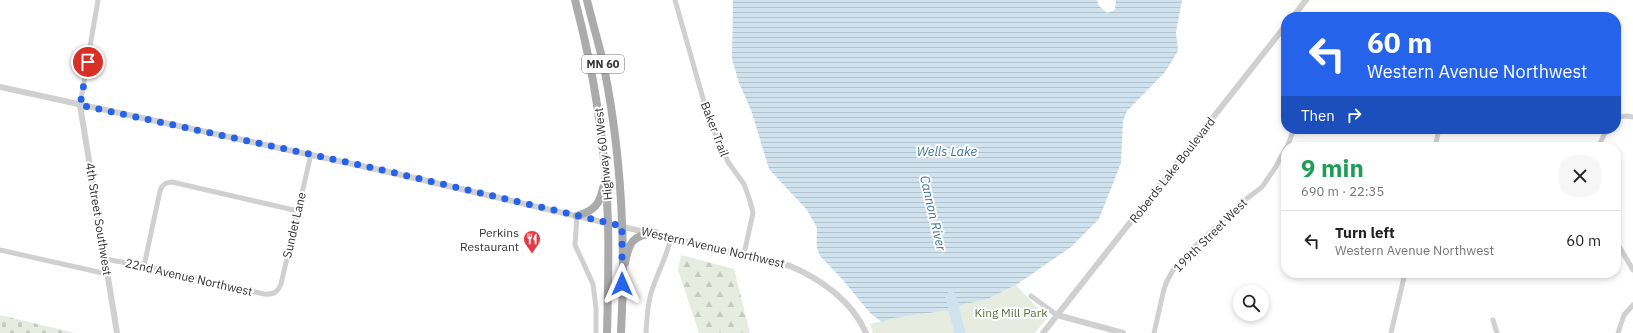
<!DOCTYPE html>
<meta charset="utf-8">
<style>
body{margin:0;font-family:"IBM Plex Sans",sans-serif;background:#f6f6f6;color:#222;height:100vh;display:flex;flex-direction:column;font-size:15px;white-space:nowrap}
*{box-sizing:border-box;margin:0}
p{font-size:13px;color:#767676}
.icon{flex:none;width:22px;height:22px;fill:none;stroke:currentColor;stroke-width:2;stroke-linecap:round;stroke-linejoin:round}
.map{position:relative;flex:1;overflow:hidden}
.side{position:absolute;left:1281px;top:142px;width:340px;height:136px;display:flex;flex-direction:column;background:#fff;border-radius:16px;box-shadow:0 2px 6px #0003}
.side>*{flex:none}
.banner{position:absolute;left:1281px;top:12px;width:340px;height:122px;border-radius:16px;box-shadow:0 2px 6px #0003;background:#2563eb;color:#fff;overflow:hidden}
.buttons{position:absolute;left:1233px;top:285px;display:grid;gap:8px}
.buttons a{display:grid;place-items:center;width:36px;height:36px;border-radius:50%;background:#fff;box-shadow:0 2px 6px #0003;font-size:20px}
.pin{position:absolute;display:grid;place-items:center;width:34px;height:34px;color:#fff;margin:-17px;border:2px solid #fff;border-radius:50%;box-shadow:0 1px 4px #0007}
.me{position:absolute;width:44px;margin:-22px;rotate:0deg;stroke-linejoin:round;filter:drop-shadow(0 0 3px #0008)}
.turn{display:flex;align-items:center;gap:14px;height:84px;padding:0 20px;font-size:18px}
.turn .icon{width:52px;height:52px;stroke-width:2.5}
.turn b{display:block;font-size:28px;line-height:34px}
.then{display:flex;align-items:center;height:38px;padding:0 20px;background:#0003;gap:8px;font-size:15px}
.round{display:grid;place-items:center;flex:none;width:42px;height:42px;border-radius:16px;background:#f6f6f6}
.headline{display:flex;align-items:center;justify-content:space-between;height:68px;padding:0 20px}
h1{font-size:24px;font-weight:700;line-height:30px;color:#1e9e55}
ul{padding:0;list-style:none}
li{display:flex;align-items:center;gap:12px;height:60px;padding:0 20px;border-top:1px solid #e0e0e0}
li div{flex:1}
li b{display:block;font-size:15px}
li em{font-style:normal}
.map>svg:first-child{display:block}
.forest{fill:url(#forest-firs)}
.cemetery{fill:url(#cemetery-stones)}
.park{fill:#e6ecdf}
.water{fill:url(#water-rules)}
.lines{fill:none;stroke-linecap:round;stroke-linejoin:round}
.river{stroke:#cfe2ee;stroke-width:11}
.minor{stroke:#d0d0d0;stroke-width:5}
.tertiary{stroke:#d0d0d0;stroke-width:6}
.primary{stroke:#ababab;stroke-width:8}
.route{stroke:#2563eb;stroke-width:7;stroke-dasharray:0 12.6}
.labels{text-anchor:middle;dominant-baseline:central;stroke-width:4;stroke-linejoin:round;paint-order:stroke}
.shield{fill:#fff;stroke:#707070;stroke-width:1}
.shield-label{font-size:11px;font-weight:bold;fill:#333}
.street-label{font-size:12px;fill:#333;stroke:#fff}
.poi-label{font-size:12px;fill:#333;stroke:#fff;text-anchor:end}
.park-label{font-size:12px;fill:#56703f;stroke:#fff}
.water-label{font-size:13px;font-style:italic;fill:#3f7597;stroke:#fff}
</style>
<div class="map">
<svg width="1633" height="333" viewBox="0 0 1633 333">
<defs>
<pattern id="forest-firs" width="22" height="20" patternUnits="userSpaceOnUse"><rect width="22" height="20" fill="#e6ecdf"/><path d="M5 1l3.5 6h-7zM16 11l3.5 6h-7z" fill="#c6cbc0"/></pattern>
<pattern id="cemetery-stones" width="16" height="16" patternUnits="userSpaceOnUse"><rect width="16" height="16" fill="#e6ecdf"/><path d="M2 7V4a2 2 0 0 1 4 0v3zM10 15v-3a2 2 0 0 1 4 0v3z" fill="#c6cbc0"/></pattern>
<pattern id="water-rules" width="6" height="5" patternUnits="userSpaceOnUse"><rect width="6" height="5" fill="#cfe2ee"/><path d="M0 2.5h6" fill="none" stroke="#b2c2cd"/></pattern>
</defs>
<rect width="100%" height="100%" fill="#fff"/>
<path class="forest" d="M 681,255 L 734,269 L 750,333 L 699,333 L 678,270 Z"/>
<path class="cemetery" d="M 0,315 L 75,333 L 0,333 Z"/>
<path class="park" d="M 1016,285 L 1047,318 L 1035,333 L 873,333 L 870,324 L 894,318 L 943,311 L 953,311 L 961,305 L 988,299 Z"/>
<path class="water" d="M 733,0 L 1097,0 L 1099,6 L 1107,13 L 1115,10 L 1116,0 L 1182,0 L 1176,32 L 1178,51 L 1165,72 L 1127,111 L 1123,121 L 1121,163 L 1099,219 L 1071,247 L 1016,285 L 988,299 L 961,305 L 954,311 L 943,311 L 894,318 L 882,322 L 871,314 L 842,279 L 820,256 L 817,248 L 817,228 L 807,210 L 769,169 L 751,110 L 739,83 L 732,59 Z"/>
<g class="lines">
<path class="river" d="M 951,297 L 960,333"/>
<path class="minor" d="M 675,0 L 706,109 L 714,131 L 728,162 L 744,184 L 750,201 L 753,213 L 744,254
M 80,105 L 98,0
M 1616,117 L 1627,116 L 1633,117
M 1287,147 L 1294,129
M 1435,147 L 1439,129
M 1598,147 L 1607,129
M 577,216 L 575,245 L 593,284 L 596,308 L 596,333
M 1616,241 L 1633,270
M 0,250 L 107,274
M 105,259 L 144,266 L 264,294 C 273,295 277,293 281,284 L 311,154
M 144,266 L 160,191 C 162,185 165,182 172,182 L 298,211
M 1031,296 L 1057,315
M 1493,320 L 1497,333
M 646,333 C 647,319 647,304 652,290 C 658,271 667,257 671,237
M 1154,333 L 1164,289 L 1167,281 L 1173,270 L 1191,250 L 1245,200 L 1262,187 L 1275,168 L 1286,148
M 1391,333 L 1405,273
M 1618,333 L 1624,315 L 1633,305"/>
<path class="tertiary" d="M 1293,17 L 1306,0
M 0,87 L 380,170 L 790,266 C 821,279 852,301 866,333
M 80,105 L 117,333
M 1057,315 L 1123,333
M 1043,333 L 1286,25"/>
<path class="primary" d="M 575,0 C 594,72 606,148 608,223 C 609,260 608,296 607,333
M 587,0 C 592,21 598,41 603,62 C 621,150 626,243 621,333
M 577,216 C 593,211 600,205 603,188
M 625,263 C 629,242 633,235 655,233"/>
</g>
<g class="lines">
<path class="route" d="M 88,62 L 80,105 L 365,166 L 622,226 L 622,284"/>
</g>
<defs>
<symbol id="restaurant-pin" viewBox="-11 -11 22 30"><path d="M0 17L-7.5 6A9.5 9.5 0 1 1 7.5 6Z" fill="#e63946" stroke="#fff"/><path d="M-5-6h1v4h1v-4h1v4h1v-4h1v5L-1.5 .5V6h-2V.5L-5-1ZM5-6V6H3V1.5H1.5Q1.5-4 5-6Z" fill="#fff"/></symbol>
</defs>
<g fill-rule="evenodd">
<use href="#restaurant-pin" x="522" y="229" width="20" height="27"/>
</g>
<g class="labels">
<rect class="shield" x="582" y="55" width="42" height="18" rx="3"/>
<g class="shield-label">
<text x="603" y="64">MN 60</text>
</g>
<g class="street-label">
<text transform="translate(715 129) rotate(69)">Baker Trail</text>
<text transform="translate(603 154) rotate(-96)">Highway 60 West</text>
<text transform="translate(1172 170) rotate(-52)">Roberds Lake Boulevard</text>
<text transform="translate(99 219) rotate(81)">4th Street Southwest</text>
<text transform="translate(294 225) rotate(-77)">Sundet Lane</text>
<text transform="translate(1210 235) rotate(-45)">199th Street West</text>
<text transform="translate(713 247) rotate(13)">Western Avenue Northwest</text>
<text transform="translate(189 277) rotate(13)">22nd Avenue Northwest</text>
</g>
<g class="poi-label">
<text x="519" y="232">Perkins<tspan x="519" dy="14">Restaurant</tspan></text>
</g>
<g class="park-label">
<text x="1011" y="312">King Mill Park</text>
</g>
<g class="water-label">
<text x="947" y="151">Wells Lake</text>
<text transform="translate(933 213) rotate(77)">Cannon River</text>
</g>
</g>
</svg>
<div class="buttons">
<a><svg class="icon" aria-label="search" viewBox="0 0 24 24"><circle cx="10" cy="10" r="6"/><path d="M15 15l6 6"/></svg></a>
</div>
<div class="pin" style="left:88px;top:62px;background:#d93025"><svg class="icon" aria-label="arrive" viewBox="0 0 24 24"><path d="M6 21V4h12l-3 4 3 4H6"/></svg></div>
<svg class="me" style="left:622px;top:284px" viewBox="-20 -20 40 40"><path d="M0-17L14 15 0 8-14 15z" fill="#2563eb" stroke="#fff" stroke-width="4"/></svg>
<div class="banner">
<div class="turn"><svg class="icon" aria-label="left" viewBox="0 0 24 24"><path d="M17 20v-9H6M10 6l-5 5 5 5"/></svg><div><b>60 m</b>Western Avenue Northwest</div></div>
<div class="then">Then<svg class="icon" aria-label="right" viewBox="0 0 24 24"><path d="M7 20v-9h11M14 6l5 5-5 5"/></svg></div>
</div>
<section class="side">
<div class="headline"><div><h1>9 min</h1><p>690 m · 22:35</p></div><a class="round"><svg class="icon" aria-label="close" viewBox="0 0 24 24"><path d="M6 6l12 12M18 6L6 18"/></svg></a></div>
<ul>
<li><svg class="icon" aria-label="left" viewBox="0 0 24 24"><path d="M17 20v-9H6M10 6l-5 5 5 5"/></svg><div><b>Turn left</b><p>Western Avenue Northwest</p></div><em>60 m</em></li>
</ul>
</section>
</div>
